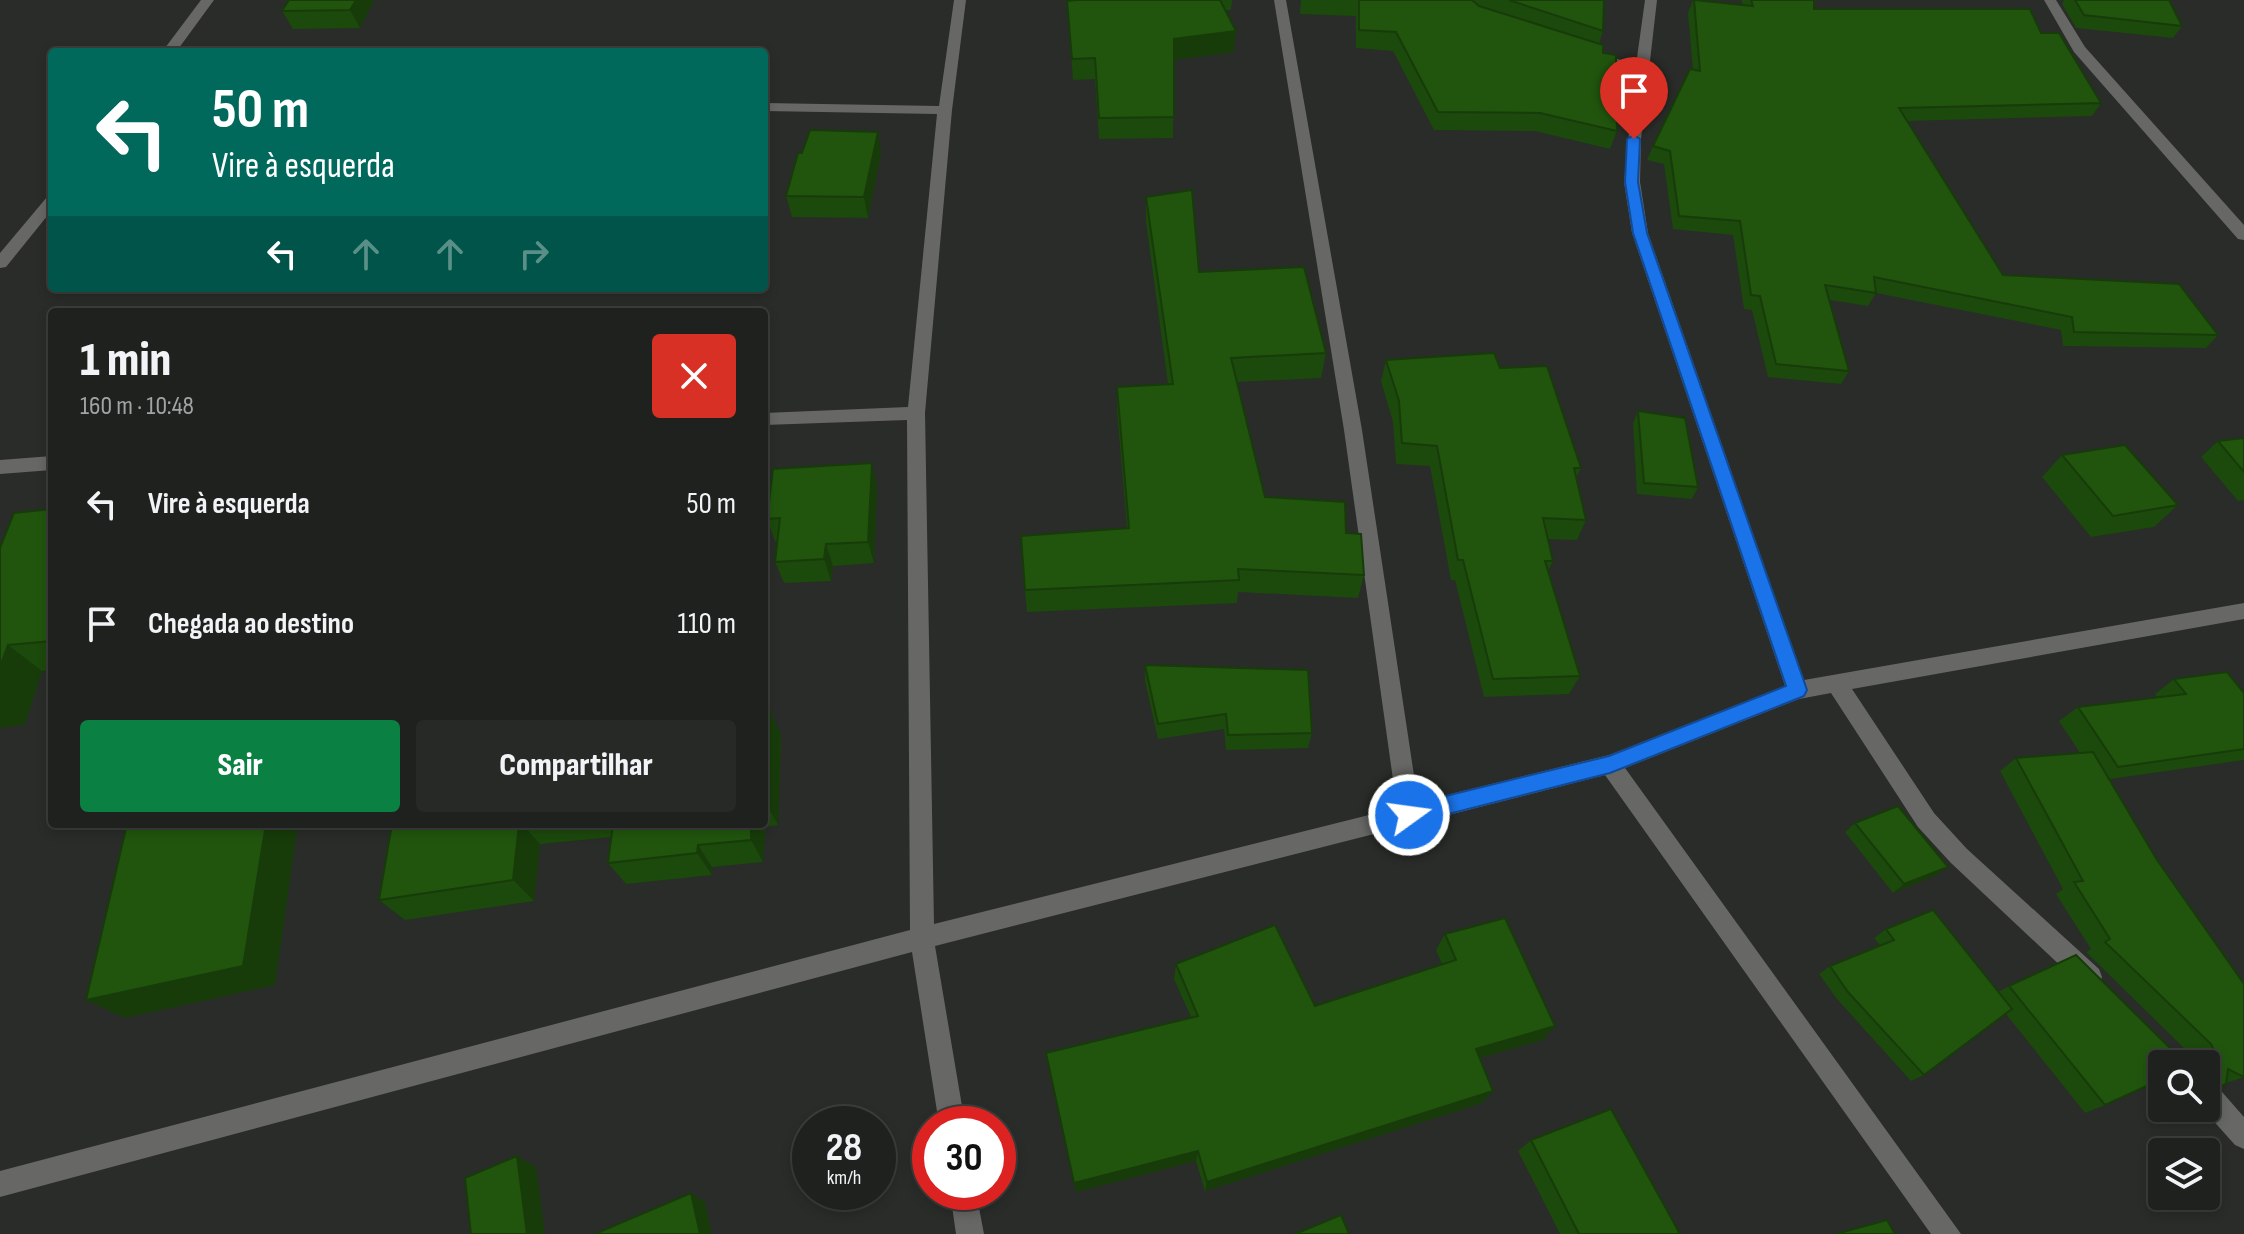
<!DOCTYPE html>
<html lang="pt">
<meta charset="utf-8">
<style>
body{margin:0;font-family:"Sofia Sans Condensed",sans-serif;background:#272927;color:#f1f3f6;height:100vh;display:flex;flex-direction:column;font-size:30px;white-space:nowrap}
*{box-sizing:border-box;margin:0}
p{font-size:26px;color:#a1a3a4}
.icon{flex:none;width:44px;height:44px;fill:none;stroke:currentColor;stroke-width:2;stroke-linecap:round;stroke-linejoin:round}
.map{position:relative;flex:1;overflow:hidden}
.panel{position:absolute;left:48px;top:308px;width:720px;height:520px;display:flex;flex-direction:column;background:#1f211e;border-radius:8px;box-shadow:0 4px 12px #0003,0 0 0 2px #3c3e3c}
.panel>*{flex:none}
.banner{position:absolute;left:48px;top:48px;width:720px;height:244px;border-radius:8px;box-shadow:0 4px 12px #0003,0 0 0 2px #3c3e3c;background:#00695c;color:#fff;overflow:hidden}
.fabs{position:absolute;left:2148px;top:1050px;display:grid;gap:16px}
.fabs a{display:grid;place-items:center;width:72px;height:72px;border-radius:8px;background:#1f211e;box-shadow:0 4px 12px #0003,0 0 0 2px #3c3e3c;font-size:40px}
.speed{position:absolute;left:792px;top:1106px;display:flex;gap:16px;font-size:40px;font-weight:700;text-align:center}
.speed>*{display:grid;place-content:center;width:104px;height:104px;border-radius:50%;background:#1f211e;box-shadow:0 4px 12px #0003,0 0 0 2px #3c3e3c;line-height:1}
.speed small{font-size:20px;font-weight:400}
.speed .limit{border:12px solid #d22;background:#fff;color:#111}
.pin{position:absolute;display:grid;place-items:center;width:68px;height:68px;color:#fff;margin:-82px -34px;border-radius:50% 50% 50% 0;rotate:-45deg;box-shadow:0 0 8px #0007}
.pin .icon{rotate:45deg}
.me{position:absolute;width:88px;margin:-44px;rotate:76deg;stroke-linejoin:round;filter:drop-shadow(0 0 6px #0008)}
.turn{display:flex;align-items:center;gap:28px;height:168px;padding:0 32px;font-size:36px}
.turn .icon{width:104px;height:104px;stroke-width:2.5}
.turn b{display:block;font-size:56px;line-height:68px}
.lanes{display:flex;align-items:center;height:76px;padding:0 32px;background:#0003;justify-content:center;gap:40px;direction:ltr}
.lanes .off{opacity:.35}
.round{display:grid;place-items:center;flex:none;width:84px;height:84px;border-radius:8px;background:#272927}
.summary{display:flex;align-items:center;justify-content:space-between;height:136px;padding:0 32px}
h1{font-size:48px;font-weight:800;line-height:60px}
.button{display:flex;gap:16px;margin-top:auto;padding:16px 32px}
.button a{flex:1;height:92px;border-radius:8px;background:#0b8043;color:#fff;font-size:32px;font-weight:800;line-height:92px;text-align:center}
.button a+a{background:#272927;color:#f1f3f6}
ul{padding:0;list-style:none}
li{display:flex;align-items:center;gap:24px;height:120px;padding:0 32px}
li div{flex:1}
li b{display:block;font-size:30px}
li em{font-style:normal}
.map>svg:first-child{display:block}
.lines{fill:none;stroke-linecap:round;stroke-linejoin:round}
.street{fill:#676866;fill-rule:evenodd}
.wall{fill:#1c490c}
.shaded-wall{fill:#173c0a}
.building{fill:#21550e;stroke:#173c0a;stroke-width:2}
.route{fill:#1a73e8;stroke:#114b97;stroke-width:2}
</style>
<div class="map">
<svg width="2244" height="1234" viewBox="0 0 2244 1234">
<rect width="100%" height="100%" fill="#292c28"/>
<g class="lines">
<path class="street" d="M 201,0 L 214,0 L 176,52 L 162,52 Z
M 954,0 L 966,0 L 952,110 L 925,413 L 934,924 L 1397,808 L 1344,430 L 1274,0 L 1286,0 L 1362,430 L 1418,802 L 1609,755 L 1785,686 L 1632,233 L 1624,182 L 1635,73 L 1586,55 L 1593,51 L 1636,65 L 1645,0 L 1657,0 L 1641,139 L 1640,182 L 1648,233 L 1804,680 L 2244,603 L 2244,619 L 1852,689 L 1934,813 L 1967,849 L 2099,969 L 2102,977 L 2099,985 L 2090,989 L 2081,985 L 1951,863 L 1918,827 L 1831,693 L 1799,699 L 1625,768 L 1961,1234 L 1931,1234 L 1605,775 L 935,946 L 965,1124 L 939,1124 L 912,952 L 0,1197 L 0,1171 L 910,930 L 907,420 L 764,425 L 764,413 L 908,407 L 937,114 L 764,111 L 764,103 L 939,106 Z
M 2044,0 L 2056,0 L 2085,47 L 2244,225 L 2244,240 L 2238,239 L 2074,52 Z
M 52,195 L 52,210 L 6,267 L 0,268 L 0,253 L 47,197 Z
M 52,456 L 52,470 L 0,474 L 0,460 Z
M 2206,1080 L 2215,1084 L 2244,1117 L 2244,1149 L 2235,1145 L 2202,1108 L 2206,1108 Z
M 950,1192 L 976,1192 L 984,1234 L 956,1234 Z"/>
</g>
<path class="wall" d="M 374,0 L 360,28 L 293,29 L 282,11 Z
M 1077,0 L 1232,0 L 1231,10 L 1225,10 L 1234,52 L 1174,60 L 1173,138 L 1099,139 L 1095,79 L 1073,80 L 1067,1 Z
M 1301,0 L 1604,0 L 1603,31 L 1599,44 L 1603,53 L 1617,131 L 1610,149 L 1535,131 L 1434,130 L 1393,51 L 1356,48 L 1356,16 L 1300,14 Z
M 1693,0 L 1743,5 L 1741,0 L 1814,0 L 1814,9 L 2041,33 L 2101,103 L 2092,116 L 1907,121 L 2003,275 L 2218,335 L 2206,348 L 2063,346 L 2061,330 L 1876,293 L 1868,306 L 1830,300 L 1849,371 L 1841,384 L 1768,377 L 1752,310 L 1744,309 L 1733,235 L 1673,229 L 1664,164 L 1647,160 L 1653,146 L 1693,70 L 1688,13 Z
M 2064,0 L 2169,0 L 2182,26 L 2173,38 L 2076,28 L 2062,4 Z
M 881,153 L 868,218 L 792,217 L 786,196 Z
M 1146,197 L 1199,272 L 1326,353 L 1321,378 L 1237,382 L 1265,497 L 1346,533 L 1364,575 L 1358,598 L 1238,592 L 1237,603 L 1027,612 L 1025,590 L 1127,528 L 1117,411 L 1117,387 L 1168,384 L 1146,222 Z
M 1386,360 L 1500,368 L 1581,468 L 1576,478 L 1586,520 L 1577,540 L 1548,539 L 1553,561 L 1548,571 L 1580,676 L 1569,694 L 1484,697 L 1455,580 L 1451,580 L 1430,466 L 1396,464 L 1393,422 L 1381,381 Z
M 1638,411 L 1698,487 L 1692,499 L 1637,494 L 1633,423 Z
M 2244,438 L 2244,500 L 2238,501 L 2201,457 L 2218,441 Z
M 2062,455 L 2178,505 L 2154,527 L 2091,537 L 2042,477 Z
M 877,486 L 874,563 L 833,566 L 831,581 L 784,583 L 775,562 L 777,541 L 775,541 L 767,519 Z
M 52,509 L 52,670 L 42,671 L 25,724 L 0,728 L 0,548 Z
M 1145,665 L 1312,733 L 1308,748 L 1226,750 L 1224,729 L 1158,739 L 1145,681 Z
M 2174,679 L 2244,693 L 2244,760 L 2110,779 L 2244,1077 L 2226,1083 L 2206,1064 L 2162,1064 L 2105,1105 L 2085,1113 L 2006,1014 L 1924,1075 L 1911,1081 L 1837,999 L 1819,974 L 1830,966 L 1880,945 L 1874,938 L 1886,929 L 1998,992 L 2009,986 L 2182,1060 L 2192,1059 L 2189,1053 L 2086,952 L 2091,949 L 2056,894 L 2063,889 L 2000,771 L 2016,758 L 2080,753 L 2059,721 L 2078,707 L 2157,697 L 2155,694 Z
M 764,711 L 781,735 L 778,825 L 765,827 L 763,862 L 712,867 L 712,875 L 626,884 L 608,863 L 612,837 L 540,844 L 534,901 L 405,920 L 379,900 L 392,824 L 764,824 Z
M 1855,823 L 1936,875 L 1893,893 L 1845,832 Z
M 1445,934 L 1543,1040 L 1479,1058 L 1482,1103 L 1205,1191 L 1196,1161 L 1076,1192 L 1049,1066 L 1191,1017 L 1174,979 L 1176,964 L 1315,1006 L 1442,964 L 1436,950 Z
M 2162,1083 L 2162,1108 L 2168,1108 L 2145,1116 Z
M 1531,1140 L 1680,1234 L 1560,1234 L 1518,1151 Z"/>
<path class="shaded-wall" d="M 356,0 L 374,0 L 360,28 L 350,10 Z
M 1236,31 L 1234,52 L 1173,60 L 1174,39 Z
M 878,132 L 881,153 L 868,218 L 864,197 Z
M 872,463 L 877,486 L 874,563 L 868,542 Z
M 826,544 L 833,566 L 831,581 L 824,559 Z
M 8,645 L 42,671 L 25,724 L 0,728 L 0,667 Z
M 770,710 L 781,735 L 778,825 L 766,803 Z
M 266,824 L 298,824 L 275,985 L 125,1018 L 86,1000 Z
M 519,824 L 522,824 L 540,844 L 534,901 L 513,880 Z
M 751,824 L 763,824 L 765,827 L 763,862 L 751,840 Z
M 698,845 L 712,867 L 712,875 L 697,853 Z
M 1948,867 L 1936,875 L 1893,893 L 1904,884 Z
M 1555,1026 L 1543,1040 L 1465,1062 L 1476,1049 Z
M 1493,1091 L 1482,1103 L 1205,1191 L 1207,1182 Z
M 1198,1151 L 1196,1161 L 1076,1192 L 1074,1183 Z
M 517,1156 L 536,1167 L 545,1234 L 527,1234 Z
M 691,1193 L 705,1202 L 712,1234 L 700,1234 Z"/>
<path class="building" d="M 289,0 L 356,0 L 350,10 L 282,11 Z
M 1077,0 L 1220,0 L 1236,31 L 1174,39 L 1174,117 L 1099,118 L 1095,58 L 1072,59 L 1067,1 Z
M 1359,0 L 1472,0 L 1479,6 L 1603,45 L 1603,53 L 1616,55 L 1617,131 L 1540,113 L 1438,112 L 1396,32 L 1359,30 Z
M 1509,0 L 1604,0 L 1603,31 Z
M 1694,0 L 1753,6 L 1751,0 L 1814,0 L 1814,9 L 2030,9 L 2041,33 L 2059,33 L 2101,103 L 1899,108 L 2003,275 L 2179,284 L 2218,335 L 2074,332 L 2072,317 L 1874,277 L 1876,293 L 1825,285 L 1849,371 L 1776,364 L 1760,296 L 1751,295 L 1740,221 L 1679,216 L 1670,151 L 1653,146 L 1690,69 L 1700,71 Z
M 2075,0 L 2169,0 L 2182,26 L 2084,15 Z
M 810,130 L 878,132 L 864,197 L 786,196 L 798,153 L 802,153 Z
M 1192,190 L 1199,272 L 1304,267 L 1326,353 L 1231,358 L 1265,497 L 1345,502 L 1346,533 L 1361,534 L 1364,575 L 1238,569 L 1239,580 L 1025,590 L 1021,536 L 1129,528 L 1117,387 L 1173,384 L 1146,197 Z
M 1494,353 L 1500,368 L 1547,366 L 1581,468 L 1574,468 L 1586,520 L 1543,518 L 1553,561 L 1545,561 L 1580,676 L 1493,679 L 1463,560 L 1458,560 L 1437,446 L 1402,443 L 1399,401 L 1386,360 Z
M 1638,411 L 1685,418 L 1698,487 L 1644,483 Z
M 2244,438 L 2244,472 L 2218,441 Z
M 2125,445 L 2178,505 L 2113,516 L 2062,455 Z
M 872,463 L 868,542 L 826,544 L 824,559 L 775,562 L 780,518 L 767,519 L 773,469 Z
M 52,509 L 52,641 L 8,645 L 0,667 L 0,548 L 14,513 Z
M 1145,665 L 1308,670 L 1312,733 L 1228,735 L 1226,714 L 1158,724 Z
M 2227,672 L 2244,693 L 2244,749 L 2118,767 L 2078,707 L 2186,694 L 2174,679 Z
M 770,710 L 766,803 L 764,803 L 764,711 Z
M 2093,752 L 2157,860 L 2244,984 L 2244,1077 L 2228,1069 L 2226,1084 L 2206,1092 L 2206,1064 L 2162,1064 L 2162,1079 L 2105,1105 L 2009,986 L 2076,955 L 2182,1060 L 2214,1058 L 2216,1054 L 2211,1044 L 2105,942 L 2110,939 L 2074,882 L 2083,881 L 2016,758 Z
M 1898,806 L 1948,867 L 1904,884 L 1855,823 Z
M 127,824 L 266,824 L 243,966 L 86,1000 Z
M 392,824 L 519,824 L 513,880 L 379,900 Z
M 613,824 L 751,824 L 751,840 L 698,845 L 697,853 L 608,863 Z
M 1933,910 L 2012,1009 L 1924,1075 L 1848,992 L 1830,966 L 1894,940 L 1886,929 Z
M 1505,918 L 1555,1026 L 1476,1049 L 1493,1091 L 1207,1182 L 1198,1151 L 1074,1183 L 1046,1053 L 1198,1016 L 1176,964 L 1275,925 L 1315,1006 L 1456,960 L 1445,934 Z
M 1611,1109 L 1680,1234 L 1579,1234 L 1531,1140 Z
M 517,1156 L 527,1234 L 471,1234 L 465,1178 Z
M 691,1193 L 700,1234 L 595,1234 Z
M 1341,1215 L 1349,1234 L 1295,1234 Z
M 1887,1220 L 1895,1234 L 1836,1234 Z"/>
<path class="route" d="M 1634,135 L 1640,139 L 1638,182 L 1647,233 L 1807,690 L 1804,696 L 1610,773 L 1409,824 L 1402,821 L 1399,815 L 1402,808 L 1409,805 L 1609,756 L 1786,686 L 1633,233 L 1625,182 L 1627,139 Z"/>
</svg>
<div class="fabs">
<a><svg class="icon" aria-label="search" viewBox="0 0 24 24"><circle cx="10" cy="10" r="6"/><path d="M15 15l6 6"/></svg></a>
<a><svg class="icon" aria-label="layers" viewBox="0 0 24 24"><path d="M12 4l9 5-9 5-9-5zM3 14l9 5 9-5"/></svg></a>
</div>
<div class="speed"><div>28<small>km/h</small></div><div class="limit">30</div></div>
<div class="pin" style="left:1634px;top:139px;background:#d93025"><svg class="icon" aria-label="arrive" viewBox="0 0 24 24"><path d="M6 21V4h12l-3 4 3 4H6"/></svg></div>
<svg class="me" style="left:1409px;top:815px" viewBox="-20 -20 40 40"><circle r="17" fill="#1a73e8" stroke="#fff" stroke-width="3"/><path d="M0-11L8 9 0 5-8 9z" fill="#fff"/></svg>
<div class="banner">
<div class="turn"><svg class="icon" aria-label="left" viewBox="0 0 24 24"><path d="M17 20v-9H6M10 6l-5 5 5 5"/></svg><div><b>50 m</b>Vire à esquerda</div></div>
<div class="lanes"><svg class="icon" aria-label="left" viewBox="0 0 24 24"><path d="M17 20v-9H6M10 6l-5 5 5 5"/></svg><svg class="icon off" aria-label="ahead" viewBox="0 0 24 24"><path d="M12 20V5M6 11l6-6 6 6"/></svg><svg class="icon off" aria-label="ahead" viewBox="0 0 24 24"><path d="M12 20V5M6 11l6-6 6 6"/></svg><svg class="icon off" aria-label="right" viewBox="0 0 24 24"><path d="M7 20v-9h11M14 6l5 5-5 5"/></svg></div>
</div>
<section class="panel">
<div class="summary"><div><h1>1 min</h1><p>160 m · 10:48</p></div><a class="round" style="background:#d93025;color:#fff"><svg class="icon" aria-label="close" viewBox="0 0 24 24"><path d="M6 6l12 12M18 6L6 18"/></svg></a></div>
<ul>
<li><svg class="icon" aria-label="left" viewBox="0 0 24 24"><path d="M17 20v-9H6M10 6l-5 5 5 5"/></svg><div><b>Vire à esquerda</b></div><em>50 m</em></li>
<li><svg class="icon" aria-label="arrive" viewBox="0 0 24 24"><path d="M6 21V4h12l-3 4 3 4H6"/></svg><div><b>Chegada ao destino</b></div><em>110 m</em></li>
</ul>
<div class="button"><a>Sair</a><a>Compartilhar</a></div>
</section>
</div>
